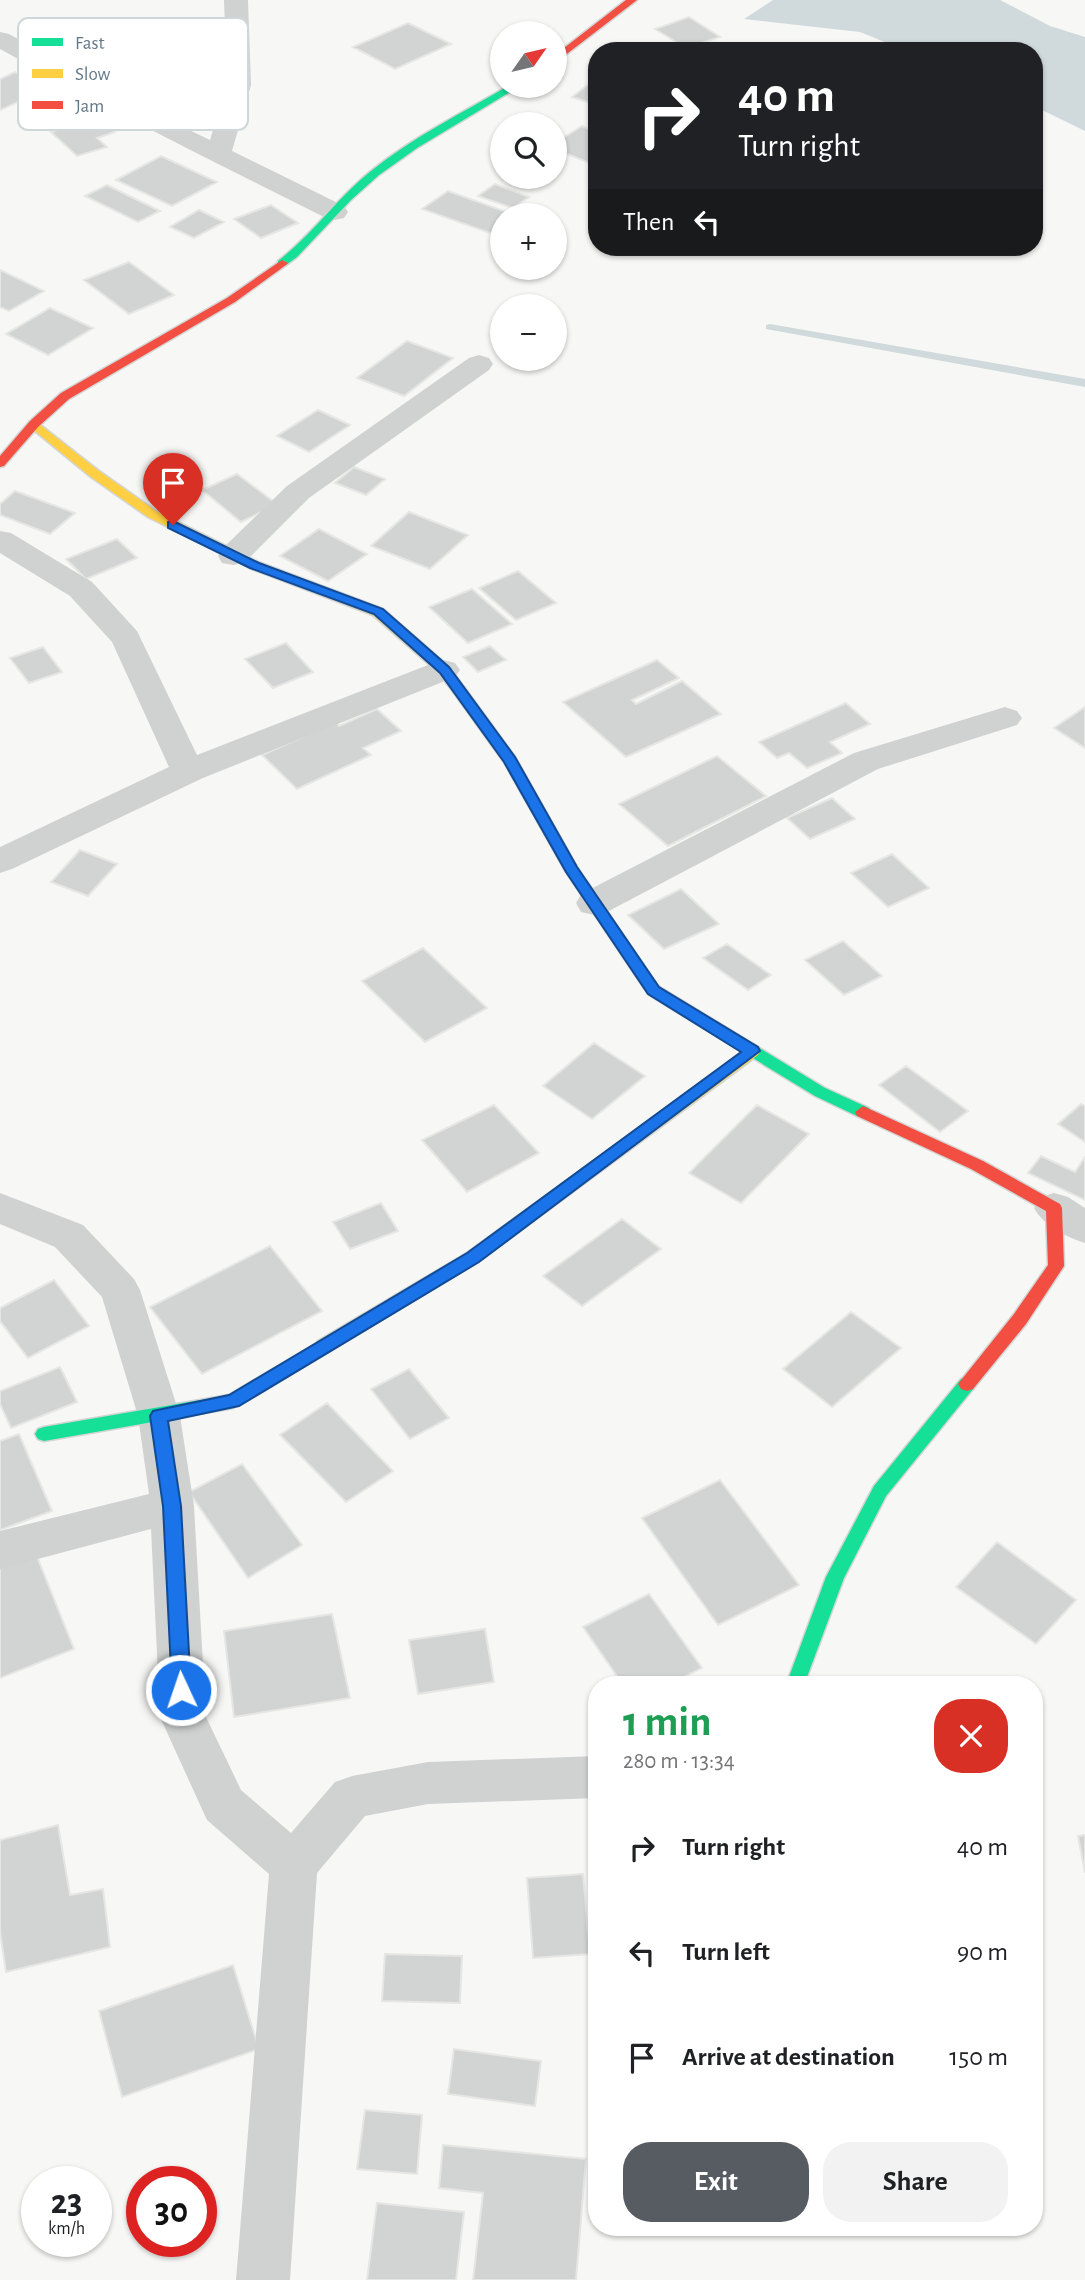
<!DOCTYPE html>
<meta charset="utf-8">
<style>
body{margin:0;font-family:"Alegreya Sans",sans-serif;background:#f2f2f2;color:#202124;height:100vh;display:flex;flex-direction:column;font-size:26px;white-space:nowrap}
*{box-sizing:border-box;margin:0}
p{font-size:23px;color:#757577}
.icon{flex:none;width:38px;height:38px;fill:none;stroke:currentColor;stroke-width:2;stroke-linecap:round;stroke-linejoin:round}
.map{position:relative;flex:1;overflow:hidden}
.details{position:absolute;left:588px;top:1676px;width:455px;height:560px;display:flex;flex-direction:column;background:#fff;border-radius:28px;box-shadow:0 2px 5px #0004}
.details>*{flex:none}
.hud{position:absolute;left:588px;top:42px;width:455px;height:214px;border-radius:28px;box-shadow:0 2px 5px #0004;background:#202124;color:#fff;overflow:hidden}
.needle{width:46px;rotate:56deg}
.controls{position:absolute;left:490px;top:21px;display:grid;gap:14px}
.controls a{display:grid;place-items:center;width:77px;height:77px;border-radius:50%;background:#fff;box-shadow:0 2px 5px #0004;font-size:35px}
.speed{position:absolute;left:21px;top:2166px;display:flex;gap:14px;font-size:35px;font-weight:700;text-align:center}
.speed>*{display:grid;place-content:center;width:91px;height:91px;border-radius:50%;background:#fff;box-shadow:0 2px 5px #0004;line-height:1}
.speed small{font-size:18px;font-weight:400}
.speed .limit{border:10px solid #d22;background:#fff;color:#111}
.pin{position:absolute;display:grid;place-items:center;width:60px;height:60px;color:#fff;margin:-72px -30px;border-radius:50% 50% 50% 0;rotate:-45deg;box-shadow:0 0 7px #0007}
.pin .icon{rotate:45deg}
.me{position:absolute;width:77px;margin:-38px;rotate:357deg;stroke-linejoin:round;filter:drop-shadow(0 0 5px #0008)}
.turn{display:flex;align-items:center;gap:24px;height:147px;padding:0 35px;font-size:32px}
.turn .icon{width:91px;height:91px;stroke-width:2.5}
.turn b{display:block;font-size:49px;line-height:60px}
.then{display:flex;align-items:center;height:66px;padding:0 35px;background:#0003;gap:14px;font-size:26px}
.round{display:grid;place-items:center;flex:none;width:74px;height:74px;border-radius:28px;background:#f2f2f2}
.head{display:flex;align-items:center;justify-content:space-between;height:119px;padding:0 35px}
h1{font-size:42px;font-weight:600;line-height:52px;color:#1e9e55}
.action{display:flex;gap:14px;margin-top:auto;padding:14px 35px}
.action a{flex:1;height:80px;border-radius:28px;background:#565c62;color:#fff;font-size:28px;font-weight:600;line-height:80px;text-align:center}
.action a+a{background:#f2f2f2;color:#202124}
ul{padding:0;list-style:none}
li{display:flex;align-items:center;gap:21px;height:105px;padding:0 35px}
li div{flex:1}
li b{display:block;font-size:26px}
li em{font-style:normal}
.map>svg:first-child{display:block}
.water{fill:#d0d9dc}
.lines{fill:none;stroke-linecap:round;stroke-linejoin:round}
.stream{fill:#d0d9dc;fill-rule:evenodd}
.building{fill:#d2d3d3;stroke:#e6e6e5;stroke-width:2}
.fast-casing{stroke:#d3d5d4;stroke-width:3}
.slow-casing{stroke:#d3d5d4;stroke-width:3}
.jam-casing{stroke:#d3d5d4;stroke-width:3}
.street{fill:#d0d2d2;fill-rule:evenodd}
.fast{fill:#16e098;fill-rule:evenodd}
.slow{fill:#ffcf43;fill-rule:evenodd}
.jam{fill:#f24e42;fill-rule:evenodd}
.route{fill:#1a73e8;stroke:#114b97;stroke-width:2}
.key{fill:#fff;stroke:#d0d7db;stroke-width:2}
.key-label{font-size:19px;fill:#637988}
</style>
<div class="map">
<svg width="1085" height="2280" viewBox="0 0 1085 2280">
<rect width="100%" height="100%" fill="#f7f7f5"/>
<path class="water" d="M 773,0 L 1000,0 L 1050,26 L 1085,37 L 1085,131 L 1034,106 L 1034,51 L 907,51 L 860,32 L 744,19 Z"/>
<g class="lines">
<path class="stream" d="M 770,324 L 1085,379 L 1085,387 L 766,329 L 766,325 Z"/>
</g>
<path class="building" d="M 689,17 L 720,37 L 686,48 L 655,29 Z
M 408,23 L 451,44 L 395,69 L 353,47 Z
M 15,72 L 47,89 L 0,110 L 0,79 Z
M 595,79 L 597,105 L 572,97 Z
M 86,121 L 93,127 L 104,124 L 115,132 L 97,138 L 107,147 L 77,156 L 51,132 Z
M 582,126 L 597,132 L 597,166 L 555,149 L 555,143 Z
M 161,156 L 217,182 L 172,206 L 116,180 Z
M 495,184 L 529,197 L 513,208 L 478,196 Z
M 107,185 L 160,211 L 138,222 L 85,196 Z
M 448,191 L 515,215 L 502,215 L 502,224 L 490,233 L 422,209 Z
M 271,205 L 298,223 L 261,238 L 234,219 Z
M 199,210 L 224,222 L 194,238 L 170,227 Z
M 129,262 L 174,295 L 129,314 L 84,280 Z
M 0,270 L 44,291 L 9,311 L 0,307 Z
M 50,308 L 93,328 L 48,355 L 6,334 Z
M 407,341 L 453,358 L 404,396 L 357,378 Z
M 318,410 L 350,425 L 309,452 L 277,436 Z
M 354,467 L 385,479 L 366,495 L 335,483 Z
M 237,474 L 277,504 L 241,522 L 202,490 Z
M 15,491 L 75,513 L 50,534 L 0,515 L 0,504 Z
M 409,512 L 468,535 L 430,569 L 371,546 Z
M 319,529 L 367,554 L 328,581 L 280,556 Z
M 117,539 L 137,558 L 86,579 L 66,559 Z
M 518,571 L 556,603 L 516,620 L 479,588 Z
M 472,589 L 512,624 L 468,643 L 429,607 Z
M 286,643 L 313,672 L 273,688 L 245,659 Z
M 490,646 L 506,660 L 478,672 L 463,657 Z
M 43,647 L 62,672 L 29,683 L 10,658 Z
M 657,660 L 679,678 L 632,700 L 636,704 L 682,681 L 721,714 L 626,757 L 563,702 Z
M 846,703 L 870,724 L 830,742 L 842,753 L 807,768 L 789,753 L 777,758 L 759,742 Z
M 1085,707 L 1085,748 L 1054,728 Z
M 377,709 L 401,731 L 363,748 L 371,755 L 297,789 L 262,755 L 336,722 L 339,726 Z
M 717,756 L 766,796 L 668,846 L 619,804 Z
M 832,798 L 855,819 L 810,839 L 787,818 Z
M 80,850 L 117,864 L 88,896 L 51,882 Z
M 892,854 L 929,888 L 888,907 L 851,873 Z
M 681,889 L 719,924 L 664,949 L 628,915 Z
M 843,941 L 882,976 L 844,995 L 805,960 Z
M 727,944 L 771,975 L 748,990 L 703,958 Z
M 423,948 L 487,1008 L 425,1042 L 362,981 Z
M 594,1043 L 645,1076 L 592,1119 L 543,1086 Z
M 906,1066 L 968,1111 L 940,1132 L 879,1085 Z
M 1081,1104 L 1085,1106 L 1085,1142 L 1058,1124 Z
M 494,1105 L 539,1153 L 467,1192 L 422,1140 Z
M 757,1105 L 809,1134 L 741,1203 L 689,1173 Z
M 1041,1156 L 1075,1172 L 1085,1157 L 1085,1200 L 1028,1173 Z
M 381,1203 L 398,1231 L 350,1249 L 333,1222 Z
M 622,1219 L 661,1249 L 582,1306 L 543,1276 Z
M 270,1246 L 322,1311 L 202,1374 L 150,1307 Z
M 54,1280 L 89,1326 L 28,1358 L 0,1321 L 0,1308 Z
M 851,1312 L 901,1348 L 832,1407 L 783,1369 Z
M 60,1367 L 77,1402 L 11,1428 L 0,1404 L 0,1391 Z
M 409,1369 L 449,1418 L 410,1439 L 371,1389 Z
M 327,1403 L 393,1471 L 346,1502 L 280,1435 Z
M 19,1434 L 52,1511 L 0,1530 L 0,1441 Z
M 242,1464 L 302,1545 L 248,1578 L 189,1492 Z
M 720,1480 L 799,1585 L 718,1625 L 642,1518 Z
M 997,1542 L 1076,1600 L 1036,1644 L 956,1587 Z
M 36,1554 L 74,1649 L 0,1678 L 0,1568 Z
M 649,1594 L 702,1668 L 668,1685 L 623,1685 L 583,1627 Z
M 332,1614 L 350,1698 L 234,1717 L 224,1631 Z
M 485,1629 L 494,1682 L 418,1694 L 409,1640 Z
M 58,1825 L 70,1895 L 103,1889 L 110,1947 L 6,1972 L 0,1932 L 0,1840 Z
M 1085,1835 L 1085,1873 L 1078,1836 Z
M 583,1874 L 590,1954 L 533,1958 L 527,1878 Z
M 385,1954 L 462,1956 L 460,2003 L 382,2001 Z
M 233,1965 L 259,2049 L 122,2097 L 99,2011 Z
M 454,2049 L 541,2061 L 535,2106 L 448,2094 Z
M 365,2110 L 422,2115 L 417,2174 L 357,2169 Z
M 443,2145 L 586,2159 L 576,2280 L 473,2280 L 483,2193 L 439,2188 Z
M 377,2203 L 464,2212 L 456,2280 L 367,2280 Z"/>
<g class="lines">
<defs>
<path id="fast" d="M 508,86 L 520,86 L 417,148 L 379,175 L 351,200 L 297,257 L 286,265 L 278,265 L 278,261 C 313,234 337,198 371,171 C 413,137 462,113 508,86 Z
M 459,686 L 464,687 L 515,757 L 577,867 L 658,986 L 825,1088 L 869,1108 L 871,1112 L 869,1116 L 857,1116 L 815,1096 L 648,994 L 566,872 L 504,762 L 452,690 Z
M 324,1339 L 330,1341 L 332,1346 L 330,1351 L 233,1408 L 44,1441 L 38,1439 L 35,1434 L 38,1429 L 44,1427 L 229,1395 Z
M 967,1377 L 973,1379 L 976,1384 L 973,1389 L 886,1496 L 844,1578 L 804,1685 L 786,1685 L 826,1577 L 874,1486 L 961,1379 Z"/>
<path id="slow" d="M 34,420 L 99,471 L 156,511 L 258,562 L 383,609 L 449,667 L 466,690 L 459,694 L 454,693 L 439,673 L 373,615 L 250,568 L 148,517 L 91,477 L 30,427 L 28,424 Z
M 753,1045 L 758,1047 L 761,1051 L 758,1055 L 479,1261 L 330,1351 L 318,1351 L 316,1346 L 318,1341 L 467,1253 Z"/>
<path id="jam" d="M 626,0 L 637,0 L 555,63 L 555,55 Z
M 282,260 L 288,263 L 286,265 L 235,302 L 69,399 L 38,427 L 4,466 L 0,467 L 0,456 L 30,421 L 61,393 L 227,298 Z
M 863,1106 L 983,1161 L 1060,1204 L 1062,1208 L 1064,1266 L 1026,1324 L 973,1389 L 967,1391 L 961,1389 L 958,1384 L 1014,1314 L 1048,1265 L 1046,1211 L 971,1169 L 857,1116 L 855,1112 Z"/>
</defs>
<use href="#fast" class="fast-casing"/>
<use href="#slow" class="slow-casing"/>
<use href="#jam" class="jam-casing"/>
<path class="street" d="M 224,0 L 248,0 L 251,85 L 232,151 L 344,206 L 348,212 L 344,218 L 335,220 L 326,218 C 216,163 107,109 0,49 L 0,32 L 9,34 L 133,103 L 210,140 L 227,85 Z
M 479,355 L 489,358 L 493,364 L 489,370 L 309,498 L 244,563 L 233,565 L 222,563 L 218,556 L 222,549 L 287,486 L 469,358 Z
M 0,531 L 11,533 L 92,582 L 137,631 L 197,755 L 433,663 L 444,660 L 455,663 L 460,670 L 455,677 L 203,778 L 12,869 L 0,873 L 0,847 L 169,767 L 112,642 L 70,596 L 0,553 Z
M 1005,707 L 1017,711 L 1022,718 L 1017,725 L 878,769 L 607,912 L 594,915 L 581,912 L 576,903 L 581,894 L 854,753 Z
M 0,1193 L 83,1225 L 134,1279 L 140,1290 L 180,1416 L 194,1506 L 206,1717 L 241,1790 L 291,1833 L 335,1782 L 352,1776 L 428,1762 L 597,1756 L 597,1798 L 428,1804 L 365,1816 L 317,1873 L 290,2280 L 236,2280 L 269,1874 L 207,1820 L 160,1717 L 151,1529 L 0,1569 L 0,1531 L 149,1494 L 138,1416 L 102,1297 L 55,1247 L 0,1224 Z
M 1054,1193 L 1068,1197 L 1085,1208 L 1085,1243 C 1066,1237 1044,1226 1034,1208 L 1040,1197 Z"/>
<use href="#fast" class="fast"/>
<use href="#slow" class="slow"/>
<use href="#jam" class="jam"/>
</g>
<path class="route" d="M 173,521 L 259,563 L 383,609 L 449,667 L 515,757 L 577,867 L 659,987 L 758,1047 L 760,1051 L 479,1262 L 239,1406 L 168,1421 L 181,1506 L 191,1690 L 188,1696 L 181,1699 L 175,1696 L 172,1690 L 163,1506 L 150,1416 L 153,1411 L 229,1395 L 467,1253 L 741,1052 L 648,994 L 566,872 L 504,762 L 440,673 L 374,614 L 250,568 L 168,528 L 168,522 Z"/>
<rect x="18" y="18" width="230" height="112" rx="10" class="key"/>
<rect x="32" y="38" width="31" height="8" fill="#16e098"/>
<rect x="32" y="69" width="31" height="9" fill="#ffcf43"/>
<rect x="32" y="101" width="31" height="8" fill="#f24e42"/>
<g class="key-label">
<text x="75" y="49">Fast</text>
<text x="75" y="80">Slow</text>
<text x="75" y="112">Jam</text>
</g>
</svg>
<div class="controls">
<a><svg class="needle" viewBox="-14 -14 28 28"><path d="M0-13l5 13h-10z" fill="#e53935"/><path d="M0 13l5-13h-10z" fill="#757577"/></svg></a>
<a><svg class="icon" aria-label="search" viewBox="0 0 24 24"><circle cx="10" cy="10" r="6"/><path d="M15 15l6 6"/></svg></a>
<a>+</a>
<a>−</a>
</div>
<div class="speed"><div>23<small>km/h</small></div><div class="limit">30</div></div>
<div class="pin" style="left:173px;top:525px;background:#d93025"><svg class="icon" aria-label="arrive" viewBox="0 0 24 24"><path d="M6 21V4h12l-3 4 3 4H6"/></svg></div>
<svg class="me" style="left:181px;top:1690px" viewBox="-20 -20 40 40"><circle r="17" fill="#1a73e8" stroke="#fff" stroke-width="3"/><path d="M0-11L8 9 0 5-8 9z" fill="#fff"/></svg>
<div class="hud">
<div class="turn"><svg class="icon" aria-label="right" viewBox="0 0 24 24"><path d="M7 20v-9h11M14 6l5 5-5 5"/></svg><div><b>40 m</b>Turn right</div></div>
<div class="then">Then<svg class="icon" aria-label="left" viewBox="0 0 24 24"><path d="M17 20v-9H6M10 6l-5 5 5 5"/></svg></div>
</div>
<section class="details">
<div class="head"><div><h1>1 min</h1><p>280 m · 13:34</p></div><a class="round" style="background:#d93025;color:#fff"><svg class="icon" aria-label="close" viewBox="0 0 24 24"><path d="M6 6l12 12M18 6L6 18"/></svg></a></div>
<ul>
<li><svg class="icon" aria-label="right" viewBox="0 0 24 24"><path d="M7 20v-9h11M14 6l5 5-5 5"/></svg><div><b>Turn right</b></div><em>40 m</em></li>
<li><svg class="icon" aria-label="left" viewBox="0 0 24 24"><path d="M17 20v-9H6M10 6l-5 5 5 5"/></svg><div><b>Turn left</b></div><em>90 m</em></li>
<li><svg class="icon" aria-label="arrive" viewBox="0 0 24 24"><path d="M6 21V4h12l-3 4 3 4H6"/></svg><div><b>Arrive at destination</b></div><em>150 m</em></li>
</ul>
<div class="action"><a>Exit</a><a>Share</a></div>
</section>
</div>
